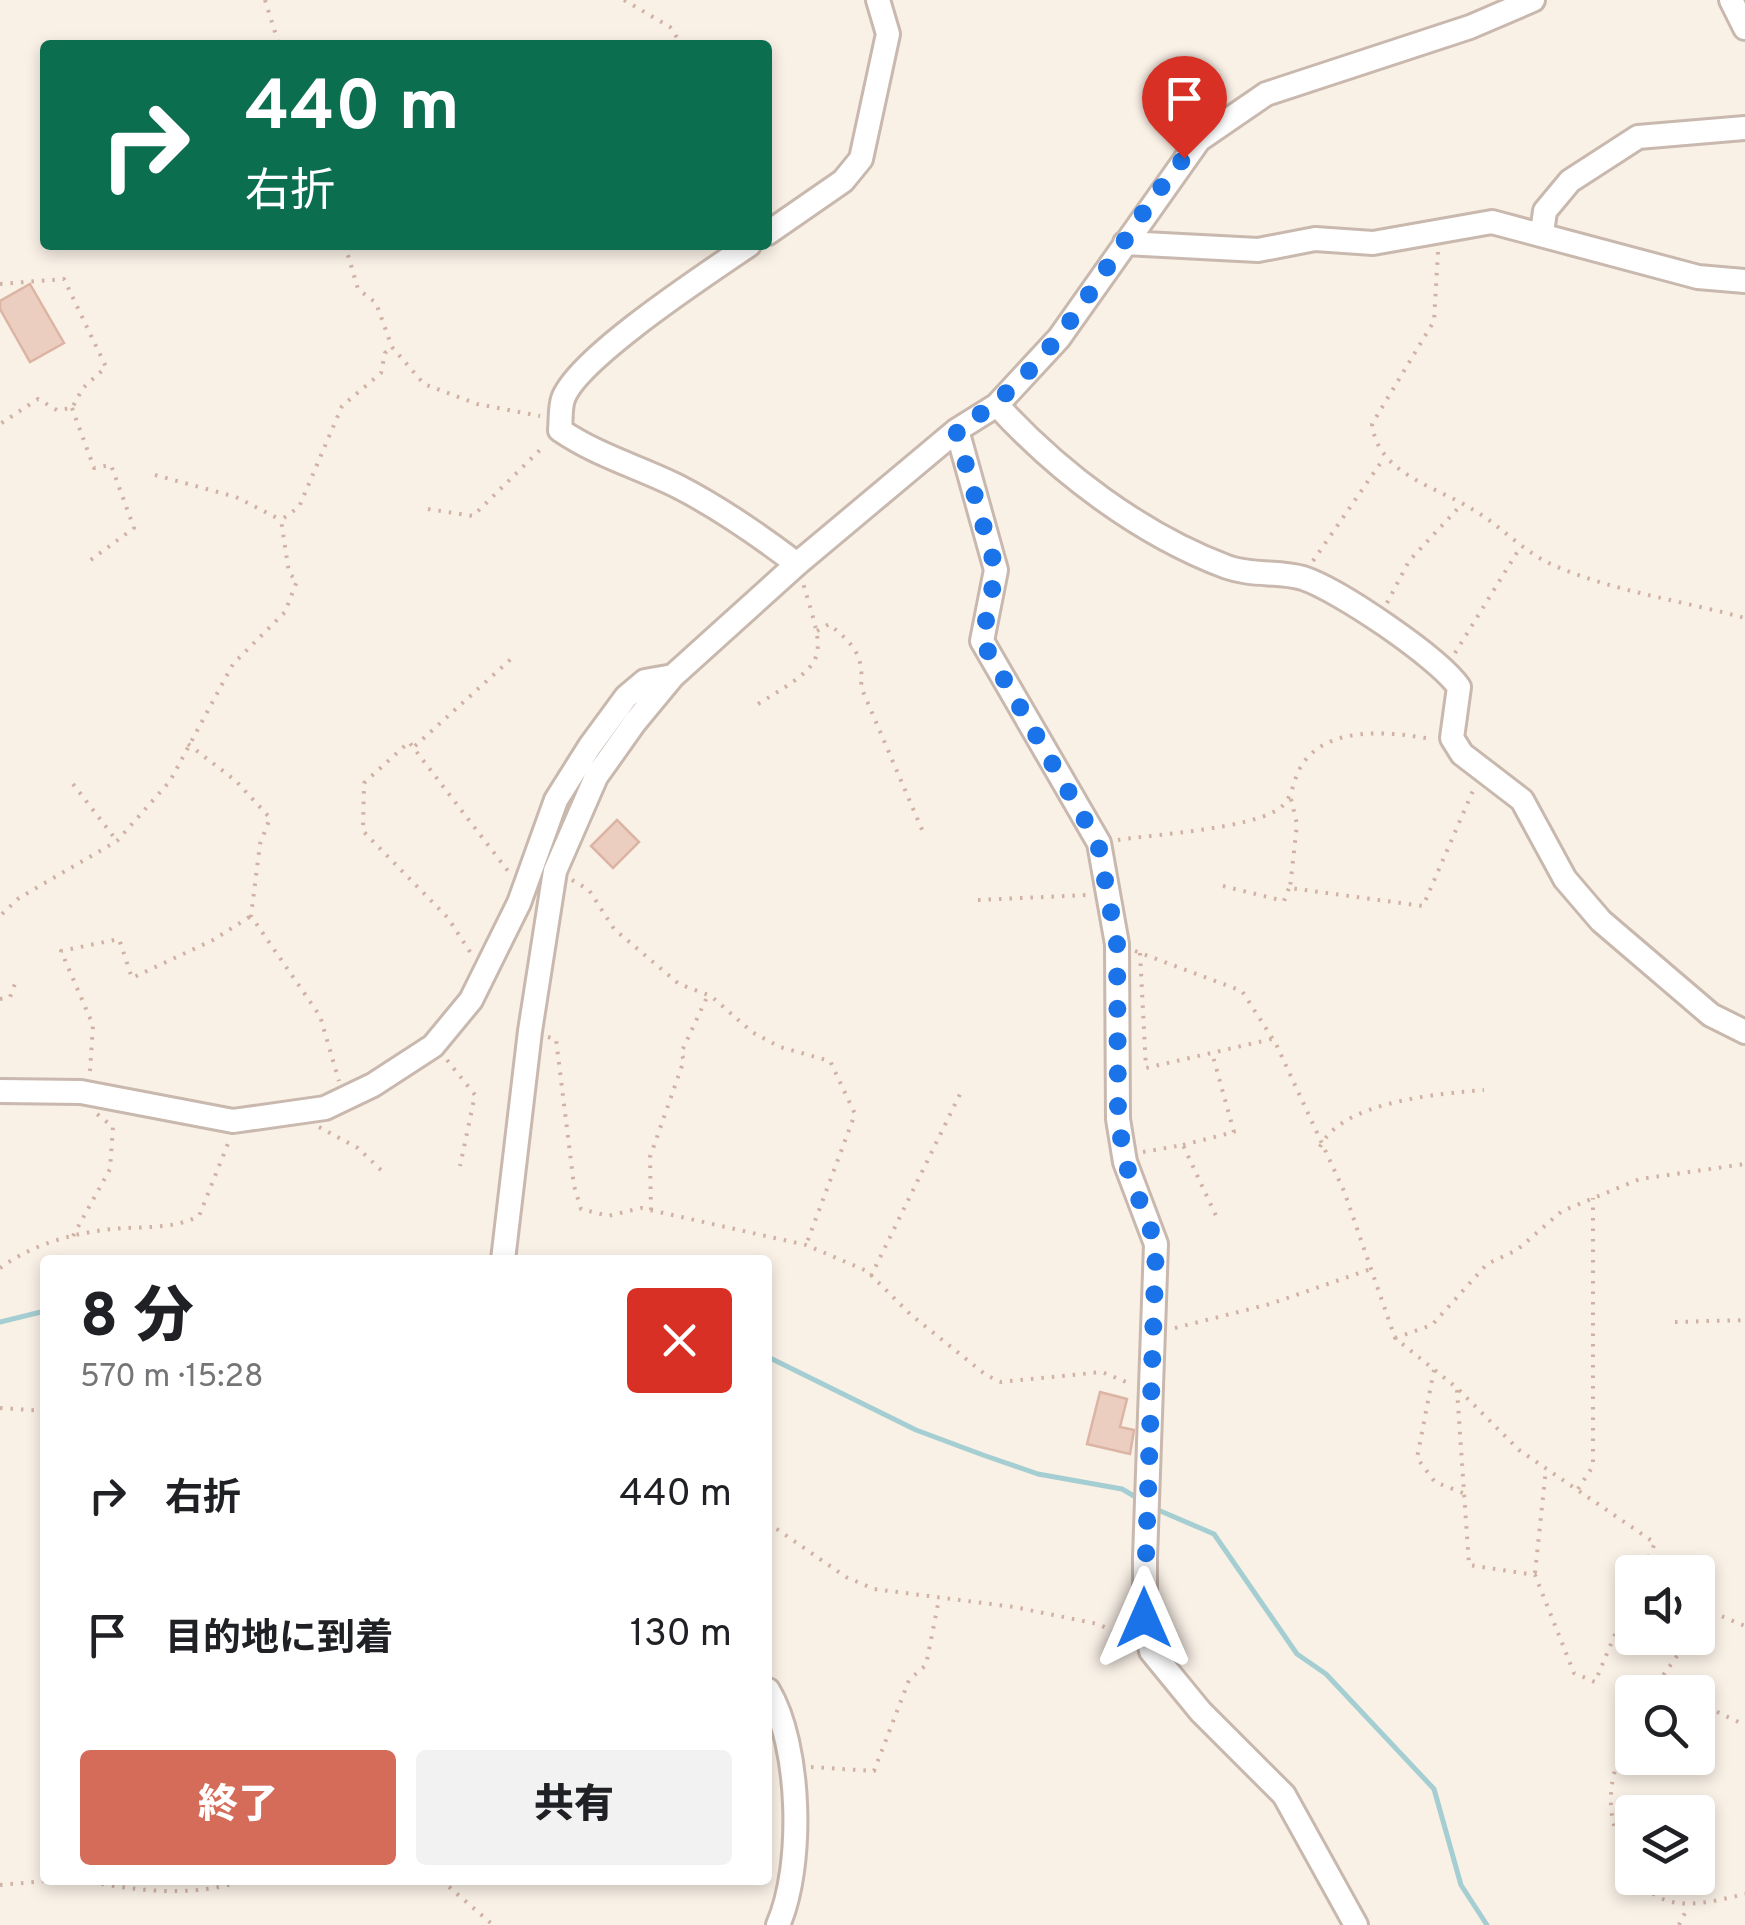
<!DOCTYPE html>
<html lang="ja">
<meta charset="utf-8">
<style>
body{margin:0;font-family:Overpass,"Noto Sans JP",sans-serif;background:#f2f2f2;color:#202124;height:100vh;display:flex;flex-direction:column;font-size:38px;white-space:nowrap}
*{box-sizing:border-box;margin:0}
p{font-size:32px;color:#757577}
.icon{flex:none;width:55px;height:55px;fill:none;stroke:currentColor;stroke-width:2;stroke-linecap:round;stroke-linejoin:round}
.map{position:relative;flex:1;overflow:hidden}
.panel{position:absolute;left:40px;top:1255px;width:732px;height:630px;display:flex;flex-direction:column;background:#fff;border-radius:10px;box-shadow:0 5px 15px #0003}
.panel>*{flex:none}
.hud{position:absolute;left:40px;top:40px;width:732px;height:210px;border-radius:10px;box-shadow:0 5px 15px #0003;background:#0b6e4f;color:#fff;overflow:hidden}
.controls{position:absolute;left:1615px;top:1555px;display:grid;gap:20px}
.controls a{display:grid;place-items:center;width:100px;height:100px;border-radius:10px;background:#fff;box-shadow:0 5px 15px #0003;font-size:50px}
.pin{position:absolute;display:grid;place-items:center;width:85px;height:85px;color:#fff;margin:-102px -42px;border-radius:50% 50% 50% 0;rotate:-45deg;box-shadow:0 0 10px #0007}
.pin .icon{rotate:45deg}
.me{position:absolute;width:110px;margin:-55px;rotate:0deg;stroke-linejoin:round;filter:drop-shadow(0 0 8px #0008)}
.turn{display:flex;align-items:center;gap:35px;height:210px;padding:0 40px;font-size:45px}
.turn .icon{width:130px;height:130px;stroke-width:2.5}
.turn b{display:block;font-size:70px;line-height:85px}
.round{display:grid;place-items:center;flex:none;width:105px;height:105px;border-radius:10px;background:#f2f2f2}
.head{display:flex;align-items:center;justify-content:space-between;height:170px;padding:0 40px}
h1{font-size:60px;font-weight:800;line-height:75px}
.primary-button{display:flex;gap:20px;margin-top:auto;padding:20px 40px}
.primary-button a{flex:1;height:115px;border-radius:10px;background:#d56b59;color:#fff;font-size:40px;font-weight:800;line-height:115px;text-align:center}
.primary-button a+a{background:#f2f2f2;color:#202124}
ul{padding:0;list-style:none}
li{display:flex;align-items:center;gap:30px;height:140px;padding:0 40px}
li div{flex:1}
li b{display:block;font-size:38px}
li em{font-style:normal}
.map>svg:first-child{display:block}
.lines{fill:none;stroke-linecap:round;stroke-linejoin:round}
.stream{stroke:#a4ced1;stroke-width:5}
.building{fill:#eccec0;stroke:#dcb4a3;stroke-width:2.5}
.minor-casing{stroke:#c9b8ad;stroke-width:28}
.path{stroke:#d0b2a4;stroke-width:4;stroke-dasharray:2.5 8;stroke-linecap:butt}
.minor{stroke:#fff;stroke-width:22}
.route{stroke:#1a73e8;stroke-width:18;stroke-dasharray:0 32.4}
</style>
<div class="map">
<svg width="1745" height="1925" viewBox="0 0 1745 1925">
<rect width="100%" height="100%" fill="#f9f0e6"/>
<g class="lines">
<path class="stream" d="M 0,1322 L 45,1311
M 768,1357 L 916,1430 L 983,1455 L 1038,1474 L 1122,1489 L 1134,1496
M 1158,1510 L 1214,1534 L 1297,1654 L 1326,1674 L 1434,1789 L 1461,1885 L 1487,1925"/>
</g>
<path class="building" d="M 30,284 L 64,343 L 30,362 L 0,309 L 0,301 Z
M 617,820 L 639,842 L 613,868 L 591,846 Z
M 1100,1392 L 1127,1399 L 1120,1427 L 1134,1430 L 1130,1454 L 1087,1444 Z"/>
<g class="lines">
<defs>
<path id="minor" d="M 1731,0 L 1745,28
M 768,233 L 843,181 L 861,159 L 888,34 L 878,0
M 1542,233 L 1545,211 L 1570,181 L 1638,137 L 1745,128
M 1125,243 L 1258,250 L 1315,239 L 1373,243 L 1492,222 L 1698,277 L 1745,281
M 749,245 C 710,272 577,358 563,399 C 560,408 561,420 560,430 C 598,456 639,467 679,487 C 722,509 760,536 797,564
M 997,405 C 1058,472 1141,535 1227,567 C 1252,576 1279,571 1303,578 C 1339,590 1438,657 1459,687 L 1452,738 L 1462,754 L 1522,800 L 1565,879 L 1601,921 L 1711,1015 L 1745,1032
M 957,430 L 996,570 L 982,641 L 1099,843 L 1117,944 L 1118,1119 L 1125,1162 L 1156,1244 L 1145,1558 L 1145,1618 L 1151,1651 L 1201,1712 L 1284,1795 L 1356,1925
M 0,1091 L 81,1092 L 233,1121 L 325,1108 L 373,1085 L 433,1046 L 471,1000 L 519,903 L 556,800 L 590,746 L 626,697 L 645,681 L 673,676
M 503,1260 L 530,1031 L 555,871 L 596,777 L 635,722 L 673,676 L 797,564 L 957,430 L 997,405 L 1059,338 L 1199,140 L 1266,94 L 1470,27 L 1533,0
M 768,1690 C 801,1745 804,1866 778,1925"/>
</defs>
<use href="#minor" class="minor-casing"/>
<path class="path" d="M 265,0 L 279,45
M 624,0 L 670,27 L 682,45
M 345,245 L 358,289 L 376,303 L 392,347 L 424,384 L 477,404 L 540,416
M 1438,252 L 1434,321 L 1372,424 C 1378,474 1435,486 1472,509 C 1500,525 1522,551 1553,565 C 1612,591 1683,601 1745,618
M 0,284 L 64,279 L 106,367 L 83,388 L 72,408 L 57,410 L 38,399 L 0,424
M 72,408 L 94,468 L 111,465 L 134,528 L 88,562
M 155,475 L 236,497 L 281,520
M 428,509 L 473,516 L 545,445
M 1313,561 L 1384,458
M 1387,603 L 1409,561 L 1462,504
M 817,631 L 829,624 C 853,644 864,654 861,687 L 923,832
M 1455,653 L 1521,546
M 758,704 C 830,660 826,661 803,583
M 188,744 L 236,781 L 270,818 L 260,844 L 251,916 L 320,1016 L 339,1081
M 415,746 L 511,659
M 73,784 L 117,841
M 1291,799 L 1297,824 L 1290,888 L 1423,906 L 1475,786
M 1118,840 C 1158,834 1246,829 1277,810 C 1292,801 1292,785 1299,770 C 1322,725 1388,731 1431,739
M 572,880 L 589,890 L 614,929 L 679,984 L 711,996 L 752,1032 L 780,1047 L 830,1061 L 855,1114 L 806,1245
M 1223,886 L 1284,901 L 1289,888
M 978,900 L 1088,895
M 2,914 L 19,898 L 117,841 L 170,781 L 233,664 L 285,612 L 297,581 L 289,573 L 281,520 L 299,507 L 342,406 L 381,373 L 385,353 L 392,347
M 1135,951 L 1242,991 L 1276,1044 L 1344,1191 L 1395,1338 L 1457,1388 L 1519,1450 L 1655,1543 L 1642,1572
M 470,952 L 448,918 L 363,831 L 364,783 L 409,742 L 508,871
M 1140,953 L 1146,1068 L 1272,1039
M 0,999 L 10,997 L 16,981
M 548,1037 L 556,1039 L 574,1186 L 581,1209 L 608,1216 L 641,1208 L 806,1245 L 867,1271 L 910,1314 L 986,1375 L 1001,1382 L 1102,1372 L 1131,1384
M 447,1060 L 475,1095 L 460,1166
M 90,1071 L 93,1025 L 61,951 L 119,939 L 132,978 L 213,940 L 251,916
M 319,1127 L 358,1148 L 382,1171
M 1183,1145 L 1234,1132 L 1212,1053
M 1320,1147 C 1342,1101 1438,1094 1484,1090
M 1143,1152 L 1183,1145 L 1218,1220
M 651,1210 L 650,1157 L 684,1060 L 681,1053 L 708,995
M 73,1236 L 110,1169 L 113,1127 L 97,1114
M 0,1268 C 33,1244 73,1233 113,1229 C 142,1226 172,1230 199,1216 L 229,1141
M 871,1276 L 963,1088
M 1675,1322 L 1745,1320
M 1175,1328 L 1270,1304 L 1371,1269
M 1395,1338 L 1432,1325 L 1487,1264 L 1517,1250 L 1562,1211 L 1640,1179 L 1745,1164
M 1434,1370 L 1417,1458 L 1435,1482 L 1463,1493
M 1457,1390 L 1469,1565 L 1535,1575 L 1574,1673 L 1595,1682 L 1632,1594
M 0,1408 L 45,1411
M 1578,1489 L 1593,1466 L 1593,1198
M 768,1523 L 846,1577 L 874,1589 L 1014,1607 L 1098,1624 L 1130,1639
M 1535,1573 L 1546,1469
M 1698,1626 L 1705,1614 L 1714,1613 L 1745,1626
M 1665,1676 L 1682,1692
M 1651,1692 L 1690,1638
M 1698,1703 L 1745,1725
M 1632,1722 C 1609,1778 1599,1811 1632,1866
M 811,1767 L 874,1771 L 909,1680 L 926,1665 L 939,1599
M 1639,1878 C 1663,1917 1709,1902 1745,1894
M 81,1880 C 134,1891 193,1898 246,1880
M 125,1880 L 128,1890
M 315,1880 L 353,1880
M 441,1880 L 493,1925
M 0,1885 L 57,1880
M 1679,1925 L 1688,1907"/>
<use href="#minor" class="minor"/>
</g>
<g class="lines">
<path class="route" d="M 1144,1618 L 1156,1244 L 1125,1162 L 1118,1119 L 1117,944 L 1098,843 L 982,641 L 996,570 L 956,430 C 1065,365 1107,251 1184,158"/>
</g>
</svg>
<div class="controls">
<a><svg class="icon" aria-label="sound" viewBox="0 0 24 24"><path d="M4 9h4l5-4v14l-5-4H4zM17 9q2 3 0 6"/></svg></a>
<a><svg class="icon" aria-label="search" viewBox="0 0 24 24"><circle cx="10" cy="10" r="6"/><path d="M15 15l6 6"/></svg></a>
<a><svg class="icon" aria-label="layers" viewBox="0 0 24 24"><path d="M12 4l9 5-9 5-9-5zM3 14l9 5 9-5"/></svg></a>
</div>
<div class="pin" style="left:1184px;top:158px;background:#d93025"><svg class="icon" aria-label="arrive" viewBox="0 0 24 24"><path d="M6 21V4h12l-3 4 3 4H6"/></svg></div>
<svg class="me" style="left:1144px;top:1618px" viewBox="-20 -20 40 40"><path d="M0-17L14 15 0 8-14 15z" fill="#1a73e8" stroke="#fff" stroke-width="4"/></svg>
<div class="hud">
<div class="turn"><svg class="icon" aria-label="right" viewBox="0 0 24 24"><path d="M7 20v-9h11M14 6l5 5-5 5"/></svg><div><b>440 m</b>右折</div></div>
</div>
<section class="panel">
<div class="head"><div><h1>8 分</h1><p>570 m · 15:28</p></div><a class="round" style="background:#d93025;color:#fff"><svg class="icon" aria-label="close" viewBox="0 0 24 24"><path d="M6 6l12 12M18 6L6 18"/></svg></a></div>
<ul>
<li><svg class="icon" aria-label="right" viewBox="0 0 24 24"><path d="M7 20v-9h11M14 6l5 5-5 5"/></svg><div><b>右折</b></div><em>440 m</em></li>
<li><svg class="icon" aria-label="arrive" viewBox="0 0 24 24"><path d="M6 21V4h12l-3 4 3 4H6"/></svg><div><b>目的地に到着</b></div><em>130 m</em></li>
</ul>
<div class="primary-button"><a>終了</a><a>共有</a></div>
</section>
</div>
